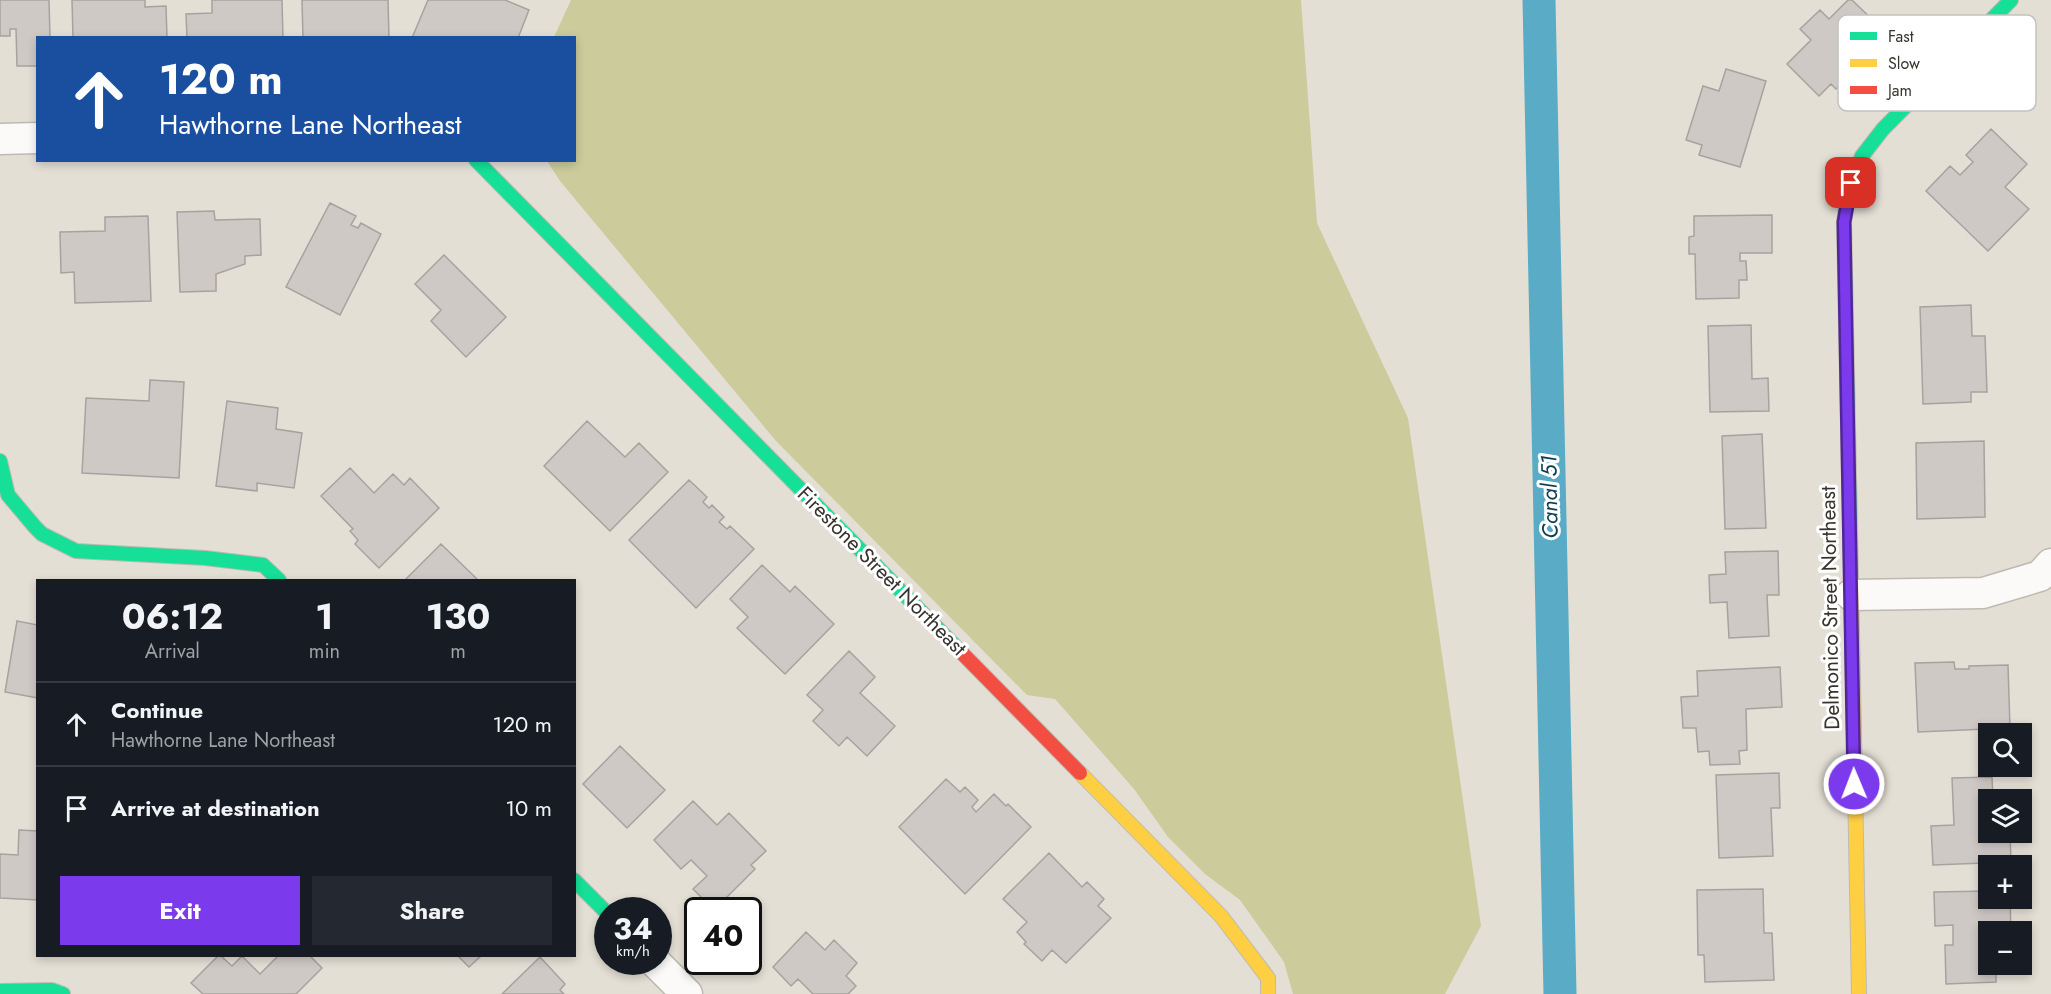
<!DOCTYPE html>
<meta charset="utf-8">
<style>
body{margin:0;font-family:Jost,sans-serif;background:#242831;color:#f1f3f6;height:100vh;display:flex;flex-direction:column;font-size:22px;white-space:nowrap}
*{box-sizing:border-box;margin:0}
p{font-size:20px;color:#9ea1a6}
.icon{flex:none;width:33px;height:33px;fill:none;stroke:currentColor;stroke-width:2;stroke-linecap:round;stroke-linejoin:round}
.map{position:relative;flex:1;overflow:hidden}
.drawer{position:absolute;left:36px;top:579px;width:540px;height:378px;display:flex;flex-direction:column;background:#171b24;border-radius:0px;box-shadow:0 3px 9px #0003}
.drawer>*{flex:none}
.guide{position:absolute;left:36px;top:36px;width:540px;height:126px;border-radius:0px;box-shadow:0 3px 9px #0003;background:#1a4fa0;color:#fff;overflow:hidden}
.controls{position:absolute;left:1978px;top:723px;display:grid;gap:12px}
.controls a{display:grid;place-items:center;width:54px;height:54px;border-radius:0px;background:#171b24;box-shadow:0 3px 9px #0003;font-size:30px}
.speed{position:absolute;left:594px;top:897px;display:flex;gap:12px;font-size:30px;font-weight:700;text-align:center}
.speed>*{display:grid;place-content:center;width:78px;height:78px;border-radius:50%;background:#171b24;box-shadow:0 3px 9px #0003;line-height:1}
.speed small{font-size:15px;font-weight:400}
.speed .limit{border:3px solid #111;border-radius:9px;background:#fff;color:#111}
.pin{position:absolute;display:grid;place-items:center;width:51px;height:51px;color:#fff;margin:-26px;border-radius:12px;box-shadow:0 3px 9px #0006}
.me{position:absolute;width:66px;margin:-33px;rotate:359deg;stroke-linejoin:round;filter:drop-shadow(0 0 4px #0008)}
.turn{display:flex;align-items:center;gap:21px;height:126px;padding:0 24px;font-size:27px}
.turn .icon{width:78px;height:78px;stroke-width:2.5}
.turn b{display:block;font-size:42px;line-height:51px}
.eta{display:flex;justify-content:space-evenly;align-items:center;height:102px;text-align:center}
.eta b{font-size:36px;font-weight:700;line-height:42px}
.action{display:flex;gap:12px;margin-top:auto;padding:12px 24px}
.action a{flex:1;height:69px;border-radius:0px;background:#7c3aed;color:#fff;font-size:24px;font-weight:700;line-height:69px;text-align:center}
.action a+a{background:#242831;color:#f1f3f6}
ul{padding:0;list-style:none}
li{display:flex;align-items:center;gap:18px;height:84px;padding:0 24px;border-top:2px solid #363941}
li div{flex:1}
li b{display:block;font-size:22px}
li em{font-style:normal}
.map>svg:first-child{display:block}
.green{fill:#cccb9c}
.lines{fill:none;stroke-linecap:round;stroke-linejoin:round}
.canal{stroke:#59abc6;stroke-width:33}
.building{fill:#cfc9c6;stroke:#a7a29f;stroke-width:1.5}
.street-casing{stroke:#beb9b1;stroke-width:33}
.fast-casing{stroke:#beb9b1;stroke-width:16}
.slow-casing{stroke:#beb9b1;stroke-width:16}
.jam-casing{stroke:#beb9b1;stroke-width:16}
.street{stroke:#fbfaf9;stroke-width:30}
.fast{stroke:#16e098;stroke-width:14}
.slow{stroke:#ffcf43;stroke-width:14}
.jam{stroke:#f24e42;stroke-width:14}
.route-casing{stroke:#51269a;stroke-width:15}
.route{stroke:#7c3aed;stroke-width:10}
.labels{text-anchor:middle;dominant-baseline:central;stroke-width:6;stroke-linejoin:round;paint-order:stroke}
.street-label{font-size:21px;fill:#37332d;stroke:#fff}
.water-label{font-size:22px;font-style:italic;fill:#0e3d50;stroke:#fff}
.key{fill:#fff;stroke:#c3c2c0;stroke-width:1.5}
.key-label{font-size:16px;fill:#37332d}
</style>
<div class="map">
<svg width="2051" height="994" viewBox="0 0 2051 994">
<rect width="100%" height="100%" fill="#e4dfd5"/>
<path class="green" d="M 571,0 L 1301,0 L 1317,223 L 1408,418 L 1481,926 L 1445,994 L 1293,994 L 1284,962 L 1240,900 L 1205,874 L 1168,837 L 1134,789 L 1055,699 L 1027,695 L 776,441 L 560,181 L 547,161 L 574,160 L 574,38 L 554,37 Z"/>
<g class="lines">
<path class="canal" d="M 1539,0 L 1560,994"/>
</g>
<path class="building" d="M 0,0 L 49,0 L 50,38 L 38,38 L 38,66 L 17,66 L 16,29 L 10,29 L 10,36 L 0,36 Z
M 72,0 L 145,0 L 145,7 L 166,6 L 167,38 L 73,38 Z
M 212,0 L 282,0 L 283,38 L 187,38 L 186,14 L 212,13 Z
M 302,0 L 388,0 L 389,38 L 303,38 Z
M 428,0 L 505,0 L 529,10 L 518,38 L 412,38 Z
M 1848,0 L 1852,0 L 1885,32 L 1851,67 L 1855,70 L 1836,89 L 1831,84 L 1819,96 L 1787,64 L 1811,40 L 1800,29 L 1820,10 L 1829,19 Z
M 1726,69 L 1766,81 L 1740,167 L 1699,155 L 1702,145 L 1686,140 L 1703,86 L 1719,91 Z
M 1991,129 L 2027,164 L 2005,187 L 2029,209 L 1988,251 L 1926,191 L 1950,166 L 1960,175 L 1973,162 L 1966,155 Z
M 330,203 L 356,216 L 351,225 L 358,228 L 361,223 L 381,234 L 340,315 L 286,287 Z
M 214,211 L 215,220 L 260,219 L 261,255 L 245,256 L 245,264 L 216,274 L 216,291 L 180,292 L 177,212 Z
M 1772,215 L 1772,253 L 1740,253 L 1740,261 L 1746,261 L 1747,280 L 1739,280 L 1739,298 L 1696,299 L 1695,254 L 1689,254 L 1689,237 L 1694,236 L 1694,216 Z
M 148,216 L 151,301 L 75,303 L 74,272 L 61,273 L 60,232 L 105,231 L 105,217 Z
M 444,255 L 506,317 L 466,357 L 431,321 L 441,310 L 415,284 Z
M 1971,305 L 1972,336 L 1985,336 L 1987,392 L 1971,392 L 1971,402 L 1923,404 L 1920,307 Z
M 1751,325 L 1752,379 L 1768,378 L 1769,411 L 1710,412 L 1708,326 Z
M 150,380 L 184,382 L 179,478 L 82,473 L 86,398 L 149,401 Z
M 227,401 L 278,408 L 276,429 L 302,433 L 294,488 L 257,483 L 257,491 L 216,486 Z
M 587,421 L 625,457 L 639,443 L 668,472 L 610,531 L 544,466 Z
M 1762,434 L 1766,528 L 1725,529 L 1722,436 Z
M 1984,441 L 1985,517 L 1917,519 L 1916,443 Z
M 350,468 L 374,493 L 393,474 L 404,485 L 410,478 L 439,508 L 379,568 L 355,544 L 358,540 L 350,531 L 353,529 L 321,496 Z
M 689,480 L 707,497 L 703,502 L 709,508 L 712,505 L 724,517 L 719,522 L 727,529 L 730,526 L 754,549 L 696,608 L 629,540 Z
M 441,544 L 478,580 L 405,580 Z
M 1778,551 L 1779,595 L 1767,595 L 1769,636 L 1729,638 L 1727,602 L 1710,603 L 1709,575 L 1726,574 L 1725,552 Z
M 762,565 L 790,592 L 795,586 L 834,624 L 785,674 L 737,628 L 748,617 L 730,599 Z
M 17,621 L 38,625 L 38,698 L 5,692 Z
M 849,651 L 875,677 L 860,693 L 895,726 L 867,756 L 847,737 L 839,746 L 813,721 L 823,710 L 807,695 Z
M 1954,662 L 1955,669 L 1969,669 L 1969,666 L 2008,665 L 2010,728 L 1918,732 L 1915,663 Z
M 1780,667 L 1782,707 L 1746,709 L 1747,750 L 1739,751 L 1740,764 L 1710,765 L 1709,751 L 1698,752 L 1696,728 L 1683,728 L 1681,697 L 1698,696 L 1697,671 Z
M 620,746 L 665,790 L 627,828 L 583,784 Z
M 1779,773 L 1780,808 L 1771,808 L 1773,856 L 1719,858 L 1716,775 Z
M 1992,777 L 1993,800 L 1989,800 L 1989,832 L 2010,832 L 2011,862 L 1933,865 L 1931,826 L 1954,825 L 1952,778 Z
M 946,779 L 960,792 L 965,787 L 978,800 L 972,807 L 976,812 L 994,794 L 1006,806 L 1008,804 L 1031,827 L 965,894 L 899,827 Z
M 693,801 L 717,825 L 729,813 L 766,851 L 751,865 L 755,869 L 714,910 L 693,889 L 707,876 L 691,860 L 681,869 L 654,840 Z
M 19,830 L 38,831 L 38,900 L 0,898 L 0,854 L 18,855 Z
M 1049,853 L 1082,887 L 1087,882 L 1104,899 L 1098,906 L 1111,918 L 1066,963 L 1052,950 L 1042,961 L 1024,944 L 1026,942 L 1017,932 L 1027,922 L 1003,899 Z
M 1763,889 L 1764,933 L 1772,933 L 1774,980 L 1705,982 L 1704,955 L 1698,955 L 1697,890 Z
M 1989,891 L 1989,898 L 2010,898 L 2011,932 L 1989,932 L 1989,964 L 1996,964 L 1996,982 L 1946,984 L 1945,945 L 1953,945 L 1953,925 L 1935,926 L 1934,892 Z
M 806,932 L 825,950 L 834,940 L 857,963 L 846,976 L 856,986 L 848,994 L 813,994 L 798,979 L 791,986 L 773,967 Z
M 218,956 L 221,956 L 232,966 L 242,956 L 260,974 L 278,956 L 310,956 L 322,968 L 296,994 L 203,994 L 191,983 Z
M 458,956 L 481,956 L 469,967 Z
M 540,957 L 565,984 L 560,990 L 564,994 L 502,994 Z"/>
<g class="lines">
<defs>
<path id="street" d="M 0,139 L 38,138
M 1851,595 L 1983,593 L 2040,576 L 2051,564
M 655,962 L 687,994"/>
<path id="fast" d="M 476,160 L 959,650
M 0,461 L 8,495 L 35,527 L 42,534 L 76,551 L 205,558 L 263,565 L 279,580
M 1851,579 L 1844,222 L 1849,189 L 1862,156 L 1883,129 L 2011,0
M 574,880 L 608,914
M 0,991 L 52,990 L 63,994"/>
<path id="slow" d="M 1851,579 L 1859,994
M 1080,773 L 1221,916 L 1268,978 L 1268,994"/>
<path id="jam" d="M 959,650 L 1080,773"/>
</defs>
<use href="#street" class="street-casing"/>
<use href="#fast" class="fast-casing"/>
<use href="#slow" class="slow-casing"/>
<use href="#jam" class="jam-casing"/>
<use href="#street" class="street"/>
<use href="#fast" class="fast"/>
<use href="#slow" class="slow"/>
<use href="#jam" class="jam"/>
</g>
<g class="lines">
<defs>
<path id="route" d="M 1851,183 L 1844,222 L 1854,784"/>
</defs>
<use href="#route" class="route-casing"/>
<use href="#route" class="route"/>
</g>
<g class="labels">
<g class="street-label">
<text transform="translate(882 571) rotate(45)">Firestone Street Northeast</text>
<text transform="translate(1830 608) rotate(-91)">Delmonico Street Northeast</text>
</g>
<g class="water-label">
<text transform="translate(1549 497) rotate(-91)">Canal 51</text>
</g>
</g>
<rect x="1838" y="15" width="198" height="96" rx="9" class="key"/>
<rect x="1850" y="32" width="27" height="8" fill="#16e098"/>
<rect x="1850" y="59" width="27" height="8" fill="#ffcf43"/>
<rect x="1850" y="86" width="27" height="8" fill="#f24e42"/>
<g class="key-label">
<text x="1888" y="42">Fast</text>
<text x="1888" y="69">Slow</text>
<text x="1888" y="96">Jam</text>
</g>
</svg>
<div class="controls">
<a><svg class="icon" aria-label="search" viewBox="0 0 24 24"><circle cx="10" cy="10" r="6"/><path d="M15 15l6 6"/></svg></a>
<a><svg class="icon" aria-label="layers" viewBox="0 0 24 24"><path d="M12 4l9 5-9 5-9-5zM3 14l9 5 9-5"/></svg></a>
<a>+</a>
<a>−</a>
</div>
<div class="speed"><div>34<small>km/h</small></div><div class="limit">40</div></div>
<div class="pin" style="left:1851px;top:183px;background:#d93025"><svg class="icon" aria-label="arrive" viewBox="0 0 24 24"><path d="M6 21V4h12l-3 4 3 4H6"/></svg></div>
<svg class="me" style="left:1854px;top:784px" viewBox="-20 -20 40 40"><circle r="17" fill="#7c3aed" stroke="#fff" stroke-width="3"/><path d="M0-11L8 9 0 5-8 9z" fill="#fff"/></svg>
<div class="guide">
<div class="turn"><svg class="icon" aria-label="ahead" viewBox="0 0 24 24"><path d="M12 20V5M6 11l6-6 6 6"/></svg><div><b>120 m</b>Hawthorne Lane Northeast</div></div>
</div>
<section class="drawer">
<div class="eta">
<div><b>06:12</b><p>Arrival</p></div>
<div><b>1</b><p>min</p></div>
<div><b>130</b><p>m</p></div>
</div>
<ul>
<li><svg class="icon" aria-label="ahead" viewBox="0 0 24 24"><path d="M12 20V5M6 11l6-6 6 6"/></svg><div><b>Continue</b><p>Hawthorne Lane Northeast</p></div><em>120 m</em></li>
<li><svg class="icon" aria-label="arrive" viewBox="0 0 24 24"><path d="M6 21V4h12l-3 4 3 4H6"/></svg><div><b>Arrive at destination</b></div><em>10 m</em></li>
</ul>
<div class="action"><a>Exit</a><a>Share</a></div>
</section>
</div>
